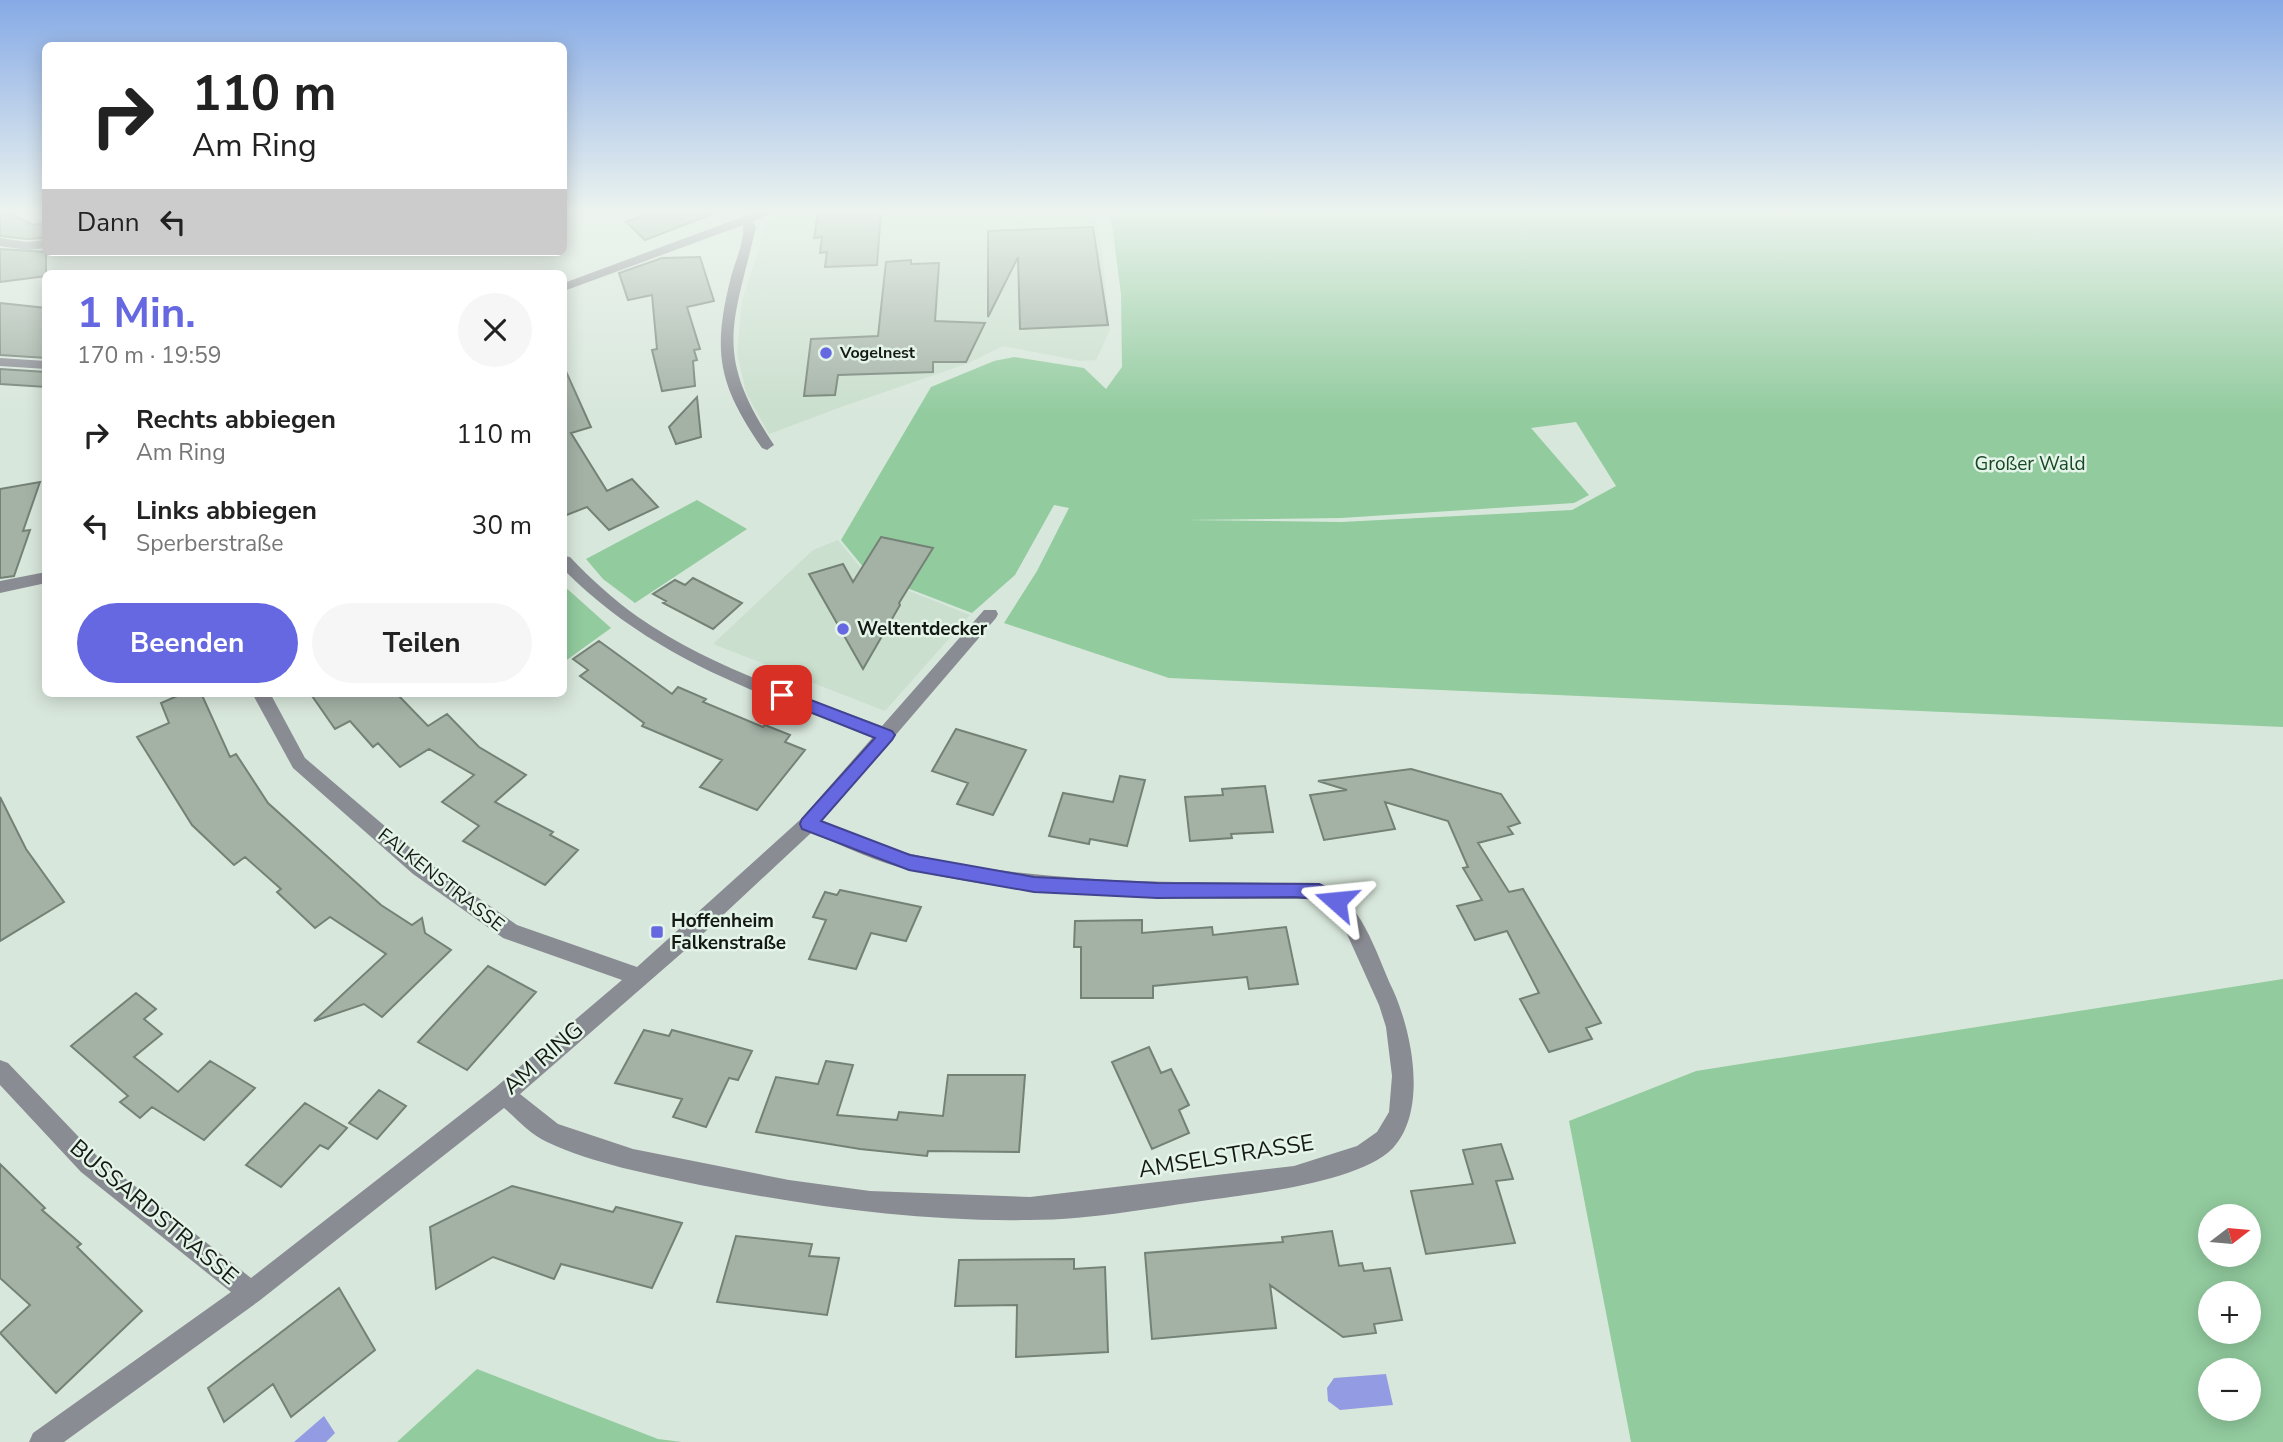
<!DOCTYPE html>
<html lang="de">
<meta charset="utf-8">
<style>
body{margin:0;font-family:"Nunito Sans",sans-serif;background:#f6f6f6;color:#222;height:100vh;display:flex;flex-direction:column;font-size:26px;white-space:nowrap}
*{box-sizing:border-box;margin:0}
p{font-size:23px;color:#767676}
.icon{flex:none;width:38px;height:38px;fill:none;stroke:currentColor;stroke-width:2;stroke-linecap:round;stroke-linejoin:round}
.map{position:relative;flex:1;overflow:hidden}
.drawer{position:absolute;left:42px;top:270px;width:525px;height:427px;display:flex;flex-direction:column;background:#fff;border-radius:10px;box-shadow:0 4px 18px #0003}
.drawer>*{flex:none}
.guide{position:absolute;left:42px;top:42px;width:525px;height:214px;border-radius:10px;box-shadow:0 4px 18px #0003;background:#fff;color:#222;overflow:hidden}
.needle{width:46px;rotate:74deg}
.buttons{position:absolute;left:2198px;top:1204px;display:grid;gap:14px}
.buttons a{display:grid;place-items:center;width:63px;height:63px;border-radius:50%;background:#fff;box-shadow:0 4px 18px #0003;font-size:35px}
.pin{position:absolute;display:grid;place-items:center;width:60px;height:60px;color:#fff;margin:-30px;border-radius:14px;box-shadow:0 4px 10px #0006}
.me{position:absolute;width:77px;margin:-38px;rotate:288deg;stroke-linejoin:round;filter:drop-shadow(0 0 5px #0008)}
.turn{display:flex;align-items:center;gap:24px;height:147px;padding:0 35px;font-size:32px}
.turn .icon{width:91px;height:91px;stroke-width:2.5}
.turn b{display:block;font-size:49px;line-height:60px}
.then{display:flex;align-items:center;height:66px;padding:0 35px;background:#0003;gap:14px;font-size:26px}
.round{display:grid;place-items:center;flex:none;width:74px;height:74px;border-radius:37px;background:#f6f6f6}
.head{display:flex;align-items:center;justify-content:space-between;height:119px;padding:0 35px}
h1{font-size:42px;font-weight:700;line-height:52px;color:#6568e1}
.action{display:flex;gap:14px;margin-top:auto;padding:14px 35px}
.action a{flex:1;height:80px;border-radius:42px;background:#6568e1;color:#fff;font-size:28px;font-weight:700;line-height:80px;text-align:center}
.action a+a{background:#f6f6f6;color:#222}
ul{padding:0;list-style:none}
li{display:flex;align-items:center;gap:21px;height:91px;padding:0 35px}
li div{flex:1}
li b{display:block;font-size:26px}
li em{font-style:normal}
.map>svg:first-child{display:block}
.built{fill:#cadfcd}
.green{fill:#92cb9e;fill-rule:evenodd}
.water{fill:#939ce2}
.building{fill:#a4b2a6;stroke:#748276;stroke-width:2}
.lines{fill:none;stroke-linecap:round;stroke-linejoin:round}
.minor{fill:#8a8c93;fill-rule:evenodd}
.route{fill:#6568e1;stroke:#424492;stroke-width:2}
.poi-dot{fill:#6568e1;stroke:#e5f4e8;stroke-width:2.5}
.labels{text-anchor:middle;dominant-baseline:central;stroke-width:5;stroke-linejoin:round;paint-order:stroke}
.far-poi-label{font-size:16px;font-weight:bold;fill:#141914;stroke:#e5f4e8;text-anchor:start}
.park-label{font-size:19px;fill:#164825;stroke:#e5f4e8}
.poi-label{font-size:19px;font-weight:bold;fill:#141914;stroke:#e5f4e8;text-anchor:start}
.street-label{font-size:19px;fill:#141914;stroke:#e5f4e8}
.near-street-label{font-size:23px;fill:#141914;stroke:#e5f4e8}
</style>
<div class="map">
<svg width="2283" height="1442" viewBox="0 0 2283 1442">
<rect width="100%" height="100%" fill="#d8e7db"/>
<path class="built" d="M 787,212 L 1091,212 L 1100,233 L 1110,330 L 1096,360 L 1081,361 L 1003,346 L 969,363 L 841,407 L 769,434 L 746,393 L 737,353 L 742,301 L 766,227 L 777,215 Z
M 838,540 L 866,574 L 970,615 L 885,711 L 713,644 L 813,550 Z"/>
<path class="green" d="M 1108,212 L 2283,212 L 2283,727 L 1169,678 L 1004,623 L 1037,571 L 1069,508 L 1054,505 L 1015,575 L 972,613 L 868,573 L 841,540 L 931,387 L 994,361 L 1014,357 L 1084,368 L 1106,389 L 1122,367 L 1121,294 L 1112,225 ZM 1576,422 L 1616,486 L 1572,510 L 1341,522 L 1187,520 L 1341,518 L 1574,503 L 1589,495 L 1531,428 Z
M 697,500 L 747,529 L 635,603 L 603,579 L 586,559 Z
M 564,586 L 611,628 L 564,662 Z
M 2283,979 L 2283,1442 L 1631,1442 L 1569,1121 L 1696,1071 ZM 2210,1216 L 2249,1216 L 2249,1255 L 2210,1255 ZM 2210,1293 L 2249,1293 L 2249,1332 L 2210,1332 ZM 2210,1370 L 2249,1370 L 2249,1409 L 2210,1409 Z
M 477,1369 L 658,1439 L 682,1442 L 397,1442 Z"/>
<path class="water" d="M 1386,1374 L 1393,1405 L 1340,1410 L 1328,1401 L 1327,1388 L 1334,1378 Z
M 324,1416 L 335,1433 L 326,1442 L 294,1442 Z"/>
<path class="building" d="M 0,212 L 8,212 L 33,225 L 46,223 L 44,238 L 27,239 L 0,236 Z
M 653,212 L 712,212 L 712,214 L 645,240 L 626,222 Z
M 818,212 L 881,212 L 877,265 L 825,267 L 827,252 L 820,253 L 822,237 L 814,238 Z
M 1093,227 L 1108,325 L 1020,329 L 1018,257 L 988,317 L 988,231 Z
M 0,249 L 46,252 L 46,276 L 0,282 Z
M 700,257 L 714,301 L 687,307 L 700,349 L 694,350 L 697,360 L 693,361 L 695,386 L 662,391 L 652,350 L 657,349 L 652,295 L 628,300 L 619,273 L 662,258 Z
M 911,260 L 911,264 L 939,263 L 935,321 L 985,323 L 966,362 L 933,362 L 933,372 L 838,375 L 835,395 L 804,396 L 811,339 L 878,336 L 886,262 Z
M 0,303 L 46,308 L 46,358 L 0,355 Z
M 564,367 L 591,427 L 571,433 L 607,491 L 632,479 L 658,507 L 609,530 L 587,507 L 564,516 Z
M 0,369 L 46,372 L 46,387 L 0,384 Z
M 697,397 L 701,437 L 676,444 L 669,427 Z
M 40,482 L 23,531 L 30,530 L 14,576 L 0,578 L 0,489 Z
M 881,537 L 933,548 L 899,603 L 900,605 L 863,669 L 809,574 L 843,564 L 853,582 Z
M 693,578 L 742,603 L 713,629 L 663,603 L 666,601 L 653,594 L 675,580 L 685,585 Z
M 599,641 L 672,694 L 678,687 L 706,699 L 703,702 L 763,727 L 765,725 L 790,735 L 785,742 L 805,750 L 757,810 L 700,787 L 722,760 L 642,726 L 644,723 L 580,676 L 588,670 L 573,659 Z
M 184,693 L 201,693 L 230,757 L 236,754 L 268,803 L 381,905 L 412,925 L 422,918 L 425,933 L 451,950 L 382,1017 L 364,1004 L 314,1021 L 386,954 L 330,917 L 315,928 L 277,892 L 281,889 L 245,857 L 234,865 L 192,825 L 137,737 L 169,723 L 161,703 Z
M 310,693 L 396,693 L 428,726 L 447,714 L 479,747 L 526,775 L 495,802 L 553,832 L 550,835 L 578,850 L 545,885 L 463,841 L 479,826 L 442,802 L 474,775 L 429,749 L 400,767 L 378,743 L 373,747 L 350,721 L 335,729 Z
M 956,729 L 1026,750 L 993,815 L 957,804 L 968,783 L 932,771 Z
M 1411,769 L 1501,794 L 1520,823 L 1508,827 L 1513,834 L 1478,843 L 1509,892 L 1523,889 L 1601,1023 L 1586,1028 L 1592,1039 L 1549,1052 L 1520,999 L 1539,993 L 1507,931 L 1475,940 L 1457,906 L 1482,900 L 1463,868 L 1468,867 L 1448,821 L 1385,802 L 1395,829 L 1324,840 L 1310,795 L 1347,790 L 1318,781 Z
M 1120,776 L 1145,780 L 1127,846 L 1090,839 L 1089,844 L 1049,836 L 1063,793 L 1113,802 Z
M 1265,786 L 1273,832 L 1231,834 L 1232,838 L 1190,841 L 1185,797 L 1223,795 L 1222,789 Z
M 0,797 L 26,849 L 64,902 L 0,941 Z
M 840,890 L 921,907 L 906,941 L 871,933 L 856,969 L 809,959 L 826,920 L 813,917 L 825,892 L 837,895 Z
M 1142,920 L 1142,933 L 1212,927 L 1213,935 L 1286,927 L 1298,984 L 1249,989 L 1247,977 L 1153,986 L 1153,998 L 1081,998 L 1081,947 L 1074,947 L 1075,921 Z
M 488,966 L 536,992 L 467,1070 L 418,1042 Z
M 136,993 L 156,1009 L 144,1019 L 162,1034 L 134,1057 L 178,1092 L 210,1061 L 255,1088 L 204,1140 L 152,1107 L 140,1118 L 120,1102 L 128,1096 L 71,1046 Z
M 644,1030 L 669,1036 L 672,1030 L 752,1051 L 738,1080 L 729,1078 L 706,1127 L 673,1117 L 682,1099 L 615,1083 Z
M 1149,1047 L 1161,1073 L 1171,1069 L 1189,1105 L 1179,1110 L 1189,1133 L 1152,1149 L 1112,1062 Z
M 826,1061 L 853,1065 L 837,1115 L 897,1120 L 899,1112 L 943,1116 L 948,1075 L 1025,1075 L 1019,1152 L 928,1151 L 927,1156 L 860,1149 L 756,1132 L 776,1077 L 818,1084 Z
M 379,1090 L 406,1106 L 377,1139 L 349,1123 Z
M 305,1103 L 347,1128 L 328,1149 L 320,1145 L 281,1187 L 246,1165 Z
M 1501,1144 L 1513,1179 L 1496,1181 L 1515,1243 L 1426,1254 L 1411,1191 L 1473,1184 L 1463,1150 Z
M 0,1164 L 45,1208 L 42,1210 L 81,1244 L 77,1247 L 142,1311 L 56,1393 L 0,1333 L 30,1305 L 0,1278 Z
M 512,1186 L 613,1212 L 616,1207 L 682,1223 L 652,1288 L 561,1264 L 554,1279 L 493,1257 L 436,1289 L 430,1227 Z
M 1332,1231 L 1339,1266 L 1362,1263 L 1364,1271 L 1390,1268 L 1402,1320 L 1374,1324 L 1376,1333 L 1343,1337 L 1270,1285 L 1276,1328 L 1152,1339 L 1145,1253 L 1283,1242 L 1282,1237 Z
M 736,1236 L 812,1244 L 809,1256 L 839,1258 L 827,1315 L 717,1302 Z
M 1074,1259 L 1074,1269 L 1105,1267 L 1108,1352 L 1016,1357 L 1017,1305 L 955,1306 L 959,1260 Z
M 339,1288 L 375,1350 L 291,1417 L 273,1384 L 224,1422 L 208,1388 Z"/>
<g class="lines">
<path class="minor" d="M 756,212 L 773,212 L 752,222 L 756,227 C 733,326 713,353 774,445 L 767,450 L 762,448 C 718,384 712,352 731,277 C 735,262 745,240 743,225 L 564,291 L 564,283 Z
M 0,238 L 27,242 L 46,240 L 46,248 L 27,250 L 0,246 Z
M 0,358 L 46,361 L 46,369 L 0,366 Z
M 564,556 L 570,557 C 591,579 613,599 638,617 C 711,668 800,695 882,726 L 984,610 L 996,610 L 998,614 L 996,618 L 822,821 C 851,832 881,847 911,854 C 1045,886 1183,882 1319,883 C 1362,898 1375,952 1393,990 C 1412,1032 1428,1110 1393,1148 C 1362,1180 1267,1192 1224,1198 C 1160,1206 1094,1220 1029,1220 C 918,1222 809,1206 700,1185 C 649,1174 594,1164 547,1142 C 531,1135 517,1119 504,1108 L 259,1301 L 64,1442 L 29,1442 L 33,1433 L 231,1292 L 81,1172 L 0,1085 L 0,1060 L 8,1063 L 97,1156 L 251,1278 L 496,1087 L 622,980 L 503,938 L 413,874 L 293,768 L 252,693 L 270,693 L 305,758 L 427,862 L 517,925 L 637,967 L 801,819 L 873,737 C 757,693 653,659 564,570 ZM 811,833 C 843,845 877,863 911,870 C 1044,901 1180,899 1316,899 L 1329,907 L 1342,923 L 1379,1005 L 1386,1027 L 1392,1076 L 1389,1112 L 1377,1132 L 1357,1146 L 1294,1166 L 1030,1197 L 870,1191 L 789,1180 L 633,1149 L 558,1124 L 520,1094 L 691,945 Z
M 46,572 L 46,583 L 0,593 L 0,581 Z"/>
</g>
<linearGradient id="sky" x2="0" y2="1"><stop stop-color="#86aae6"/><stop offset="0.51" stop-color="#edf4ef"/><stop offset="1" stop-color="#edf4ef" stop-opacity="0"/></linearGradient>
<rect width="2283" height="414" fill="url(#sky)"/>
<path class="route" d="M 782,689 L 892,731 L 895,735 L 892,740 L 821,821 L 910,855 L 1034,877 L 1157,883 L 1319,884 L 1342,895 L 1345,901 L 1342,906 L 1336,908 L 1316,899 L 1295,897 L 1157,898 L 1034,892 L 909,870 L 802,829 L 800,824 L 802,819 L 875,738 L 777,699 L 774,695 Z"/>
<g class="poi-dot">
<circle cx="826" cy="353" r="7"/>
<circle cx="843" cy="629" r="7"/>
<rect x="650" y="925" width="14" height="14" rx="3.5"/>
</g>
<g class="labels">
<g class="far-poi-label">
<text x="840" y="353">Vogelnest</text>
</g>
<g class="park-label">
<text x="2030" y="464">Großer Wald</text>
</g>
<g class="poi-label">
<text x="857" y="629">Weltentdecker</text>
<text x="671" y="921">Hoffenheim<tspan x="671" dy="22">Falkenstraße</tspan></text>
</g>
<g class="street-label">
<text transform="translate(441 880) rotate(38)">FALKENSTRASSE</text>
</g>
<g class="near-street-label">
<text transform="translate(543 1058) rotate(-41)">AM RING</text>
<text transform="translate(1226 1156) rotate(-9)">AMSELSTRASSE</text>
<text transform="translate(154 1212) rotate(40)">BUSSARDSTRASSE</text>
</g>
</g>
</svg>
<div class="buttons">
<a><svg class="needle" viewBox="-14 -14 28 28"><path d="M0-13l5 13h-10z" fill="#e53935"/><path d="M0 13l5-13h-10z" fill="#767676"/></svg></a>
<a>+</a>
<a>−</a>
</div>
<div class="pin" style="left:782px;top:695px;background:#d93025"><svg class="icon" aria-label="arrive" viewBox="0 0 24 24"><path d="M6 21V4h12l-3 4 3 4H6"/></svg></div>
<svg class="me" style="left:1336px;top:901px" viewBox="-20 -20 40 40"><path d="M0-17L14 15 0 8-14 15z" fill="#6568e1" stroke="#fff" stroke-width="4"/></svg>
<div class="guide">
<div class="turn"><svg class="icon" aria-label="right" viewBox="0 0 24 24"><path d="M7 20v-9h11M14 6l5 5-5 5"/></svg><div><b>110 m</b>Am Ring</div></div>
<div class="then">Dann<svg class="icon" aria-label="left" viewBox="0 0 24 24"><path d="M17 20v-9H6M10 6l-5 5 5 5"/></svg></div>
</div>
<section class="drawer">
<div class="head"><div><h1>1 Min.</h1><p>170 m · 19:59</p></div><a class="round"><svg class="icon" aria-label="close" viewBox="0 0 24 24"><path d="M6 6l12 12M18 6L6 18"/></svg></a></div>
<ul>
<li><svg class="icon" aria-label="right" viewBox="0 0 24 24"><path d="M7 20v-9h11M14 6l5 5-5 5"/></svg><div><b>Rechts abbiegen</b><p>Am Ring</p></div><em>110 m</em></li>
<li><svg class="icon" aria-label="left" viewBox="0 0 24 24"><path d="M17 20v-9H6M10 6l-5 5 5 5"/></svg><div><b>Links abbiegen</b><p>Sperberstraße</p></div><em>30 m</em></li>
</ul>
<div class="action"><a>Beenden</a><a>Teilen</a></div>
</section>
</div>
